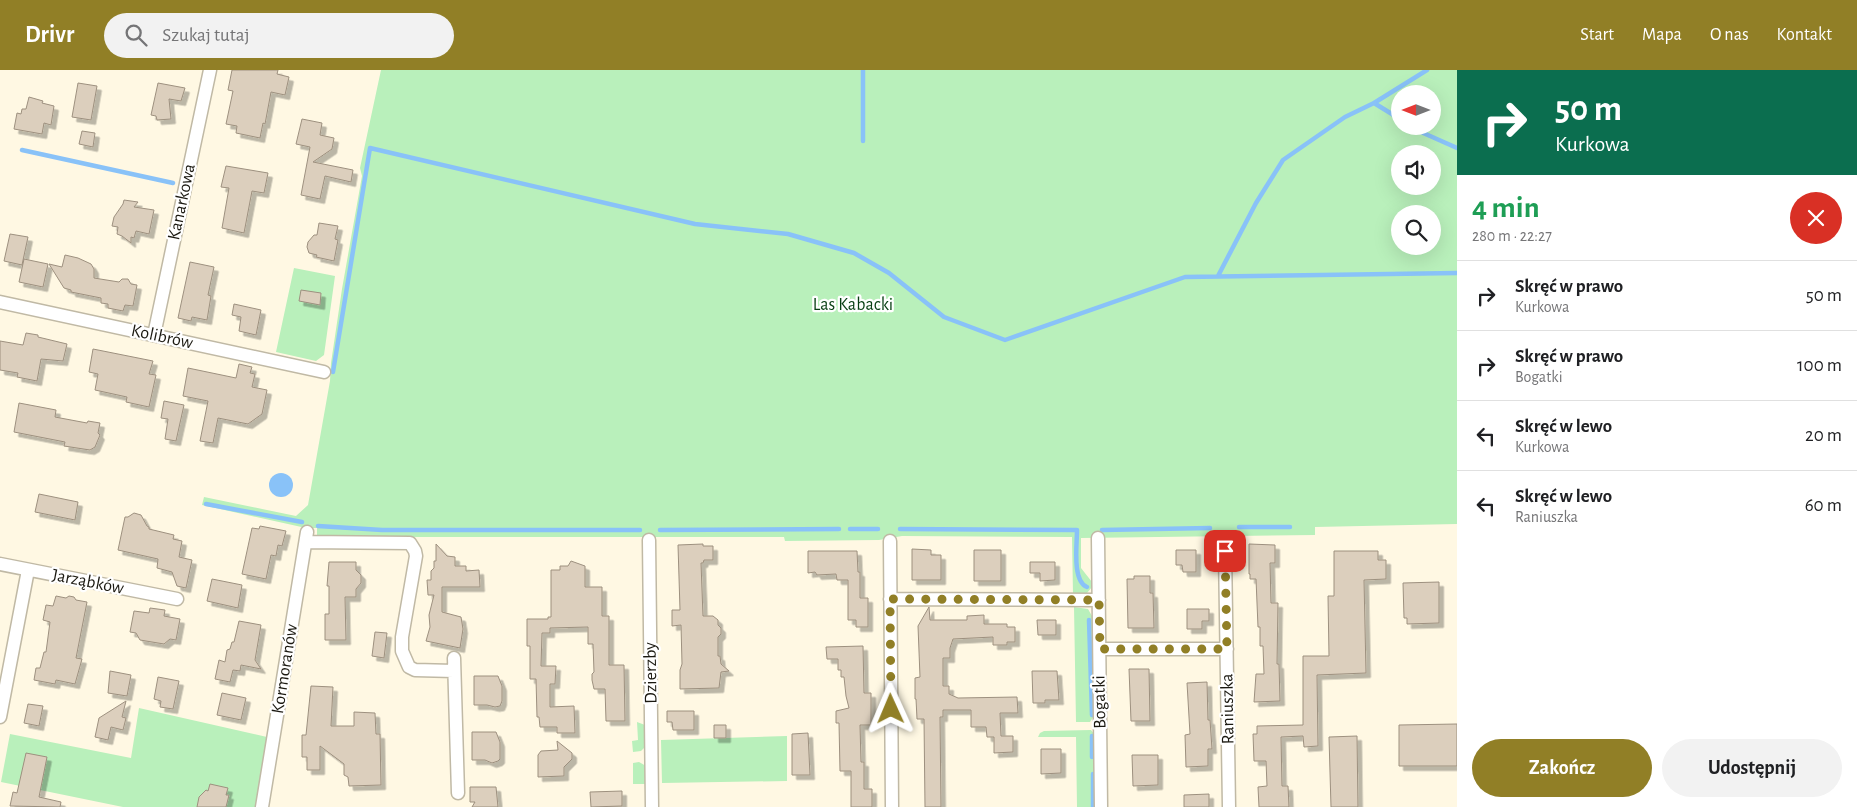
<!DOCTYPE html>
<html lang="pl">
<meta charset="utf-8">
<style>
body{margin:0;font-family:"Alegreya Sans",sans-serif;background:#f2f2f2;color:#202124;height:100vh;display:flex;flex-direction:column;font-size:19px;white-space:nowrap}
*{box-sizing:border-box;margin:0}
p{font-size:16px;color:#757577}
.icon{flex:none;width:28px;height:28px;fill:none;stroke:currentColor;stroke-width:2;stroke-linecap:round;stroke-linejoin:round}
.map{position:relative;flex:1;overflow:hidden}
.sheet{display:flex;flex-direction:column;background:#fff;width:400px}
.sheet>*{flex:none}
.banner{background:#0b6e4f;color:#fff;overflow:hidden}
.needle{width:32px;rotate:270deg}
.controls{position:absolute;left:1391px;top:15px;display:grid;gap:10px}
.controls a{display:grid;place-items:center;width:50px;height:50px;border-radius:50%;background:#fff;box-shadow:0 5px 20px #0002;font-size:25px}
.pin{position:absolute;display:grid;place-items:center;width:42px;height:42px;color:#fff;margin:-21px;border-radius:10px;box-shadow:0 2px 8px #0006}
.me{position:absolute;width:55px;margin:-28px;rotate:359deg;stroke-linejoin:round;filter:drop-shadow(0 0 4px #0008)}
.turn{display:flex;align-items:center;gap:18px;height:105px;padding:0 15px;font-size:22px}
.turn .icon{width:65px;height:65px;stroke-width:2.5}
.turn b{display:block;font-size:35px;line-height:42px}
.round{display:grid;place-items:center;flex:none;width:52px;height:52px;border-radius:26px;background:#f2f2f2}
.headline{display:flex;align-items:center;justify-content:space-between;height:85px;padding:0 15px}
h1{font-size:30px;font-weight:700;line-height:38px;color:#1e9e55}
.button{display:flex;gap:10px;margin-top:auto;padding:10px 15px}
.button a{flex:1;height:58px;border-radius:30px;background:#917f26;color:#fff;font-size:20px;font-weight:700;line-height:58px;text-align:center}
.button a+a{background:#f2f2f2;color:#202124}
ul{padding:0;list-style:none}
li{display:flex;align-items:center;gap:15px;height:70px;padding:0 15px;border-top:1px solid #e0e0e0}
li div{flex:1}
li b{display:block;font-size:19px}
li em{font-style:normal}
header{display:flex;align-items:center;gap:30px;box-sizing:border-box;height:70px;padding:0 25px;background:#917f26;color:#fff}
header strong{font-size:24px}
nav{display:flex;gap:28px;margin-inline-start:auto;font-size:18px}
.search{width:350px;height:45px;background:#f2f2f2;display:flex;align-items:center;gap:12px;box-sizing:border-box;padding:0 18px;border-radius:28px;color:#757577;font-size:19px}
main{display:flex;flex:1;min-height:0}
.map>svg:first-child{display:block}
.green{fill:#b9f0bb;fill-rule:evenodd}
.water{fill:#89c2f8}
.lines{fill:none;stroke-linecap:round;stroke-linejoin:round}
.stream{stroke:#89c2f8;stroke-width:4.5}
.building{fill:#dccfbd;stroke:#9d907f;filter:url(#shadow)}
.minor-casing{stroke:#c0b9a5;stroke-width:15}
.minor{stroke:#fff;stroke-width:12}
.route{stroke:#917f26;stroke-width:9;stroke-dasharray:0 16.2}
.labels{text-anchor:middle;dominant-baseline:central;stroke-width:4.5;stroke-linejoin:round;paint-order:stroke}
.street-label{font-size:18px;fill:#1b1911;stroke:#fff}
.park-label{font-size:18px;fill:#073e12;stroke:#fff}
</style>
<header>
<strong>Drivr</strong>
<div class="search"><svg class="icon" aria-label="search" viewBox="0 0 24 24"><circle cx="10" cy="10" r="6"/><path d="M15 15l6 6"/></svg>Szukaj tutaj</div>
<nav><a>Start</a><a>Mapa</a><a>O nas</a><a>Kontakt</a></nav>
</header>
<main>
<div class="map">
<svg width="1457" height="737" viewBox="0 0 1457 737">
<defs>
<filter id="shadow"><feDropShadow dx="4.5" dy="4.5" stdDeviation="0" flood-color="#0004"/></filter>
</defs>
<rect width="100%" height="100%" fill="#fff8e3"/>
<path class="green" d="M 381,0 L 1457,0 L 1457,454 L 1315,457 L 1315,465 L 1081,468 L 1081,498 L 1092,512 L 1092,517 L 1087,523 L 1073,525 L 1072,467 L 902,466 L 879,470 L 785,471 L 784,467 L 317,467 L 317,458 L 306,458 L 202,435 L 204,427 L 296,446 L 308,435 L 330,311 L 331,293 L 342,219 L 362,106 L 360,98 ZM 1400,24 L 1432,24 L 1432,56 L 1400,56 ZM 1400,84 L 1432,84 L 1432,116 L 1400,116 ZM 1400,144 L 1432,144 L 1432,176 L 1400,176 Z
M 294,198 L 335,206 L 324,285 L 316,291 L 276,282 Z
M 1074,537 L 1088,539 L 1092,546 L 1094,646 L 1090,652 L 1076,652 Z
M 139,638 L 267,667 L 256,737 L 123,737 L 1,712 L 10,664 L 131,688 Z
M 637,652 L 645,655 L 645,677 L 641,681 L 633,682 L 632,671 L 638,670 Z
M 1091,660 L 1095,665 L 1096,737 L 1077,737 L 1076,667 L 1038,667 L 1040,663 L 1044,661 Z
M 787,666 L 787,711 L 662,713 L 661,670 Z
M 639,692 L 646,696 L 646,714 L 633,714 L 633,693 Z"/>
<path class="water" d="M269 415a12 12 0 1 1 24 0a12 12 0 1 1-24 0Z"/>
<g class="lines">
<path class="stream" d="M 1374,33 L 1427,0
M 1411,56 L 1421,62 L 1457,78
M 863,71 L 863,0
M 22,80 L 173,113
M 1218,206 L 1256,133 L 1283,90 L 1345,47 L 1374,33 L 1400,49
M 333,302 L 370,78 L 695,154 L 788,164 L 854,183 L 889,203 L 944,247 L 1005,270 L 1185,207 L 1457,203
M 206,434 L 302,452
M 318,456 L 382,460 L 640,460
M 1239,457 L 1290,457
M 850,459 L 878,459
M 900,459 L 1077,460 C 1077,475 1072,511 1087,517
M 660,460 L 839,459
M 1102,460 L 1210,458
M 1089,550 L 1092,645
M 1092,666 L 1092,687
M 1093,704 L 1093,737"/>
</g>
<path class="building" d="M 232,0 L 278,0 L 277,4 L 289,7 L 285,25 L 271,22 L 265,54 L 263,53 L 260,68 L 236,63 L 237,56 L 226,54 L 233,21 L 228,20 Z
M 78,13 L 97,16 L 91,50 L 72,47 Z
M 158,13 L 185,18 L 181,31 L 169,29 L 171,49 L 157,50 L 156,46 L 151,45 Z
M 29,27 L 43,31 L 42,33 L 54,36 L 51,55 L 44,53 L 42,64 L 14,59 L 17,43 L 21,44 L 22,39 L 26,39 Z
M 302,49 L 322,53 L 320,65 L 334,68 L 332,79 L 313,92 L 353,100 L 351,112 L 325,106 L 320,129 L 301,125 L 310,77 L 296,74 Z
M 82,61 L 95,63 L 93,77 L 79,74 Z
M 226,96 L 268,103 L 264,123 L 252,121 L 244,163 L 222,158 L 229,118 L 221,117 Z
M 124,130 L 138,132 L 134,137 L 154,140 L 149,164 L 136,161 L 134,168 L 131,167 L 131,173 L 122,166 L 117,164 L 118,157 L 112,156 L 114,147 L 123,134 Z
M 319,153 L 338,156 L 335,169 L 338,170 L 334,191 L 316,187 L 317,185 L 309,183 L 307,177 L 308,172 L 314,165 L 317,165 Z
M 10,164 L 28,167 L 22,195 L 4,191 Z
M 65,185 L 78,188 L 91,194 L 94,199 L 94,208 L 119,212 L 122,209 L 128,209 L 131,214 L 137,215 L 133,236 L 125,235 L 123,241 L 108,238 L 108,234 L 101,233 L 101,228 L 71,222 L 71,220 L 64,218 L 49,194 L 62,197 Z
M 24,189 L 48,194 L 43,217 L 19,212 Z
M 190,192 L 214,197 L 208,225 L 211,226 L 207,250 L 192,247 L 191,251 L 178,248 Z
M 301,220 L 321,223 L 320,235 L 299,231 Z
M 234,234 L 261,240 L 256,265 L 239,261 L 241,247 L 232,245 Z
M 26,263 L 38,265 L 38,267 L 67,274 L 63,291 L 41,289 L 37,311 L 17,307 L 18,303 L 0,300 L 0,271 L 23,275 Z
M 93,279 L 153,291 L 149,304 L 156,305 L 149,337 L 126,332 L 127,327 L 95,320 L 98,304 L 89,302 Z
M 239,294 L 252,297 L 250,303 L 255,304 L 252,317 L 267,320 L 262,344 L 248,354 L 218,348 L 213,373 L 200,371 L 208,331 L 183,326 L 188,298 L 236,308 Z
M 164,331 L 184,335 L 176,371 L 165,369 L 168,349 L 161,348 Z
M 19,333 L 56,340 L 55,347 L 87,353 L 88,351 L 100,353 L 98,363 L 100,365 L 95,377 L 90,380 L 64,376 L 65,372 L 14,362 Z
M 39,424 L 78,432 L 75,450 L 35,442 Z
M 134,443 L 141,445 L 147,456 L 149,457 L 149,459 L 174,465 L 173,469 L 182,471 L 179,487 L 192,490 L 186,518 L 177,516 L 172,502 L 157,498 L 158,489 L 118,480 L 125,447 L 128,447 Z
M 260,456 L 286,461 L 282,476 L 278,475 L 276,486 L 271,485 L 266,509 L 242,504 L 252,458 L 259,459 Z
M 436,474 L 447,486 L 455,487 L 455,496 L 466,496 L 466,501 L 479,500 L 480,517 L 442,517 L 442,542 L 461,547 L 463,559 L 460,578 L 426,571 L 430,557 L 429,545 L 434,525 L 428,525 L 427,510 L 431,510 L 431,501 L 434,498 L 434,491 L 436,491 Z
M 703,474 L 703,476 L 713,476 L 713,490 L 704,490 L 703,493 L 701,493 L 703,546 L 713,546 L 718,550 L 718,555 L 721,558 L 721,564 L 718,567 L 718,586 L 720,586 L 721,594 L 729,601 L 721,602 L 719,618 L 680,619 L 680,600 L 682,594 L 681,555 L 672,556 L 672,540 L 680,540 L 678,475 Z
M 1249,474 L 1275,475 L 1275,493 L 1270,493 L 1271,533 L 1278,533 L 1277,594 L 1279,594 L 1280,631 L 1254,632 L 1256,604 L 1264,604 L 1263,576 L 1260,576 L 1260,557 L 1258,557 L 1256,509 L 1250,509 L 1250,504 L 1249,504 Z
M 912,479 L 931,480 L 931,485 L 941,485 L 941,510 L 912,510 Z
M 974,480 L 1001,480 L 1001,511 L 974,511 Z
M 1176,480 L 1196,480 L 1196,502 L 1183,502 L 1182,495 L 1176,495 Z
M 808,481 L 857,481 L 858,502 L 860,502 L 860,528 L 868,528 L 868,557 L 856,557 L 856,550 L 848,550 L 848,510 L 837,510 L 836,504 L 817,505 L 815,502 L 808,503 Z
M 1334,481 L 1378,481 L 1378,490 L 1386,490 L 1386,509 L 1364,510 L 1366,603 L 1317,605 L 1318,676 L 1304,677 L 1303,666 L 1281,667 L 1282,716 L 1288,716 L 1289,737 L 1259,737 L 1258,717 L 1267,716 L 1266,691 L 1254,691 L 1253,664 L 1257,664 L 1257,656 L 1303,655 L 1303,586 L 1329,586 L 1328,526 L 1334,526 Z
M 571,491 L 585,496 L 585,517 L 602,517 L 602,546 L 609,546 L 609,595 L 624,595 L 625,651 L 606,651 L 605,619 L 594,619 L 592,610 L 592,604 L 594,602 L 593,574 L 588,574 L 588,557 L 550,558 L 550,563 L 542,563 L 541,596 L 556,596 L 555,614 L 550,614 L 550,637 L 574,636 L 575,663 L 557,663 L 557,657 L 540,657 L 539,647 L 537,647 L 536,609 L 530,609 L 530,576 L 527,576 L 527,549 L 548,549 L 548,547 L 551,547 L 551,500 L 560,500 L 560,496 L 568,496 Z
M 329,492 L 356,492 L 356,500 L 361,505 L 361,513 L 356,519 L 356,527 L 345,527 L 346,570 L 325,570 L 325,544 L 329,544 L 329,516 L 327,516 Z
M 1030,492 L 1055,492 L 1055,510 L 1040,511 L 1040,503 L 1030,503 Z
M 1134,506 L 1150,506 L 1150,523 L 1153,523 L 1154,558 L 1128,558 L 1127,509 L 1134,509 Z
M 212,509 L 242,515 L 238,538 L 207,531 Z
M 1439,512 L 1439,553 L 1407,554 L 1407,548 L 1404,548 L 1403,513 Z
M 56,526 L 66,528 L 69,526 L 74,527 L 76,530 L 87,532 L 76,588 L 82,589 L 75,614 L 56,610 L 55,614 L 34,610 L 36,598 L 40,598 L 44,582 L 46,582 L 50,552 L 43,550 L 46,535 L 53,536 Z
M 929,537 L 930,550 L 967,550 L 967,546 L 984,545 L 984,554 L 1007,554 L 1007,557 L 1015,557 L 1015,572 L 1007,572 L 1007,575 L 993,575 L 993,567 L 953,569 L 950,578 L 950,588 L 943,588 L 943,616 L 949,616 L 949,624 L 958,628 L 1017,627 L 1018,643 L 1000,643 L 1001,666 L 1013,666 L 1013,682 L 994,683 L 994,667 L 987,667 L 986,657 L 971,657 L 971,640 L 943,640 L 943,647 L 940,647 L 941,737 L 925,737 L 924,649 L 917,649 L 916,629 L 915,629 L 915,608 L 920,607 L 918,556 Z
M 150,538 L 165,540 L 164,546 L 180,549 L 176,570 L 170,569 L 164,574 L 140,570 L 136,563 L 130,562 L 134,541 L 149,543 Z
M 1187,539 L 1209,539 L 1209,551 L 1202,551 L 1202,559 L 1187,559 Z
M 1037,550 L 1056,550 L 1056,565 L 1038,565 Z
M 239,551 L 261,555 L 255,590 L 261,599 L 241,595 L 240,601 L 233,600 L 230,612 L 215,609 L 219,590 L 225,592 L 227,580 L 230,579 L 232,572 L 234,572 Z
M 375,562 L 387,563 L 384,588 L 372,586 Z
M 863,576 L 864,623 L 871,623 L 871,655 L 860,655 L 861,692 L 864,692 L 864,719 L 872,719 L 872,737 L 851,737 L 851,701 L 840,701 L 839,653 L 836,653 L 836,641 L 849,638 L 846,626 L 844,607 L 841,607 L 841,600 L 838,600 L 838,589 L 827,589 L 826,577 Z
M 1129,599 L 1149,599 L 1150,651 L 1131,651 Z
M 110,601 L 131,605 L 127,626 L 108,623 Z
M 1032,601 L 1057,601 L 1059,630 L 1045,630 L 1045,633 L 1033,633 Z
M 474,606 L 498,606 L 502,616 L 502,631 L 500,636 L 495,637 L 487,635 L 474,635 Z
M 158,607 L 179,611 L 173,639 L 160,637 L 161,631 L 154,629 Z
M 1207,612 L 1208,650 L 1210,650 L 1212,679 L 1208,679 L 1208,696 L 1186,697 L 1185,665 L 1190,664 L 1187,613 Z
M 311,616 L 333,617 L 331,656 L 354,656 L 354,642 L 375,643 L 376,664 L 380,664 L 381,715 L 349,716 L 348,707 L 344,705 L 344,694 L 320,676 L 320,700 L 307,700 L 307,687 L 302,687 L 302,665 L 306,665 Z
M 222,623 L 246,628 L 241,650 L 217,645 Z
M 126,631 L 122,647 L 126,648 L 123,660 L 111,657 L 108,670 L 95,667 L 99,648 Z
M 28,634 L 43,636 L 39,656 L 24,653 Z
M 667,641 L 694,641 L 694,660 L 673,660 L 672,652 L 667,652 Z
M 1457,654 L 1457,696 L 1399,696 L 1399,655 Z
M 714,655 L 726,655 L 726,668 L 714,668 Z
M 472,662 L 496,662 L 500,672 L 500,689 L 498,691 L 492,693 L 485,690 L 472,690 Z
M 808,663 L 810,705 L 792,705 L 792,664 Z
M 1357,666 L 1358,737 L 1331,737 L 1329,667 Z
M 557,671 L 572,683 L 572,689 L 564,697 L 564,706 L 538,707 L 538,685 L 541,681 L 558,680 Z
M 1041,679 L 1061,679 L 1061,703 L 1041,704 Z
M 26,683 L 47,687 L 39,727 L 61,732 L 60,737 L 10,736 L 13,722 L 17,723 Z
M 1132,685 L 1158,685 L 1158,715 L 1133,716 Z
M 210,714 L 228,718 L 226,725 L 229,725 L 226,737 L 197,737 L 199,727 L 206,720 L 208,721 Z
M 470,717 L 496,717 L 498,737 L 472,737 L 475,732 L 470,732 Z
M 622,721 L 622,736 L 591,737 L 590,722 Z
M 1209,724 L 1209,737 L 1184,737 L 1184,725 Z"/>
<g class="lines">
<defs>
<path id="minor" d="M 0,232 L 324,302
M 154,265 L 210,0
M 1098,468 L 1101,737
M 649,470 L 652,737
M 890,471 L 892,737
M 306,472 L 410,473 L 415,481 L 416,486 L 402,567 L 402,581 L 409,597 L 415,600 L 454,601
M 1225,481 L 1229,737
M 0,494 L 177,529
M 890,529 L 1099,530
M 1100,579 L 1227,579
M 454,588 L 458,723
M 0,647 L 28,500
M 262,737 L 307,462"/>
</defs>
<use href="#minor" class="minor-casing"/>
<use href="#minor" class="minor"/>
</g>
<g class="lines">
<path class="route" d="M 891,639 L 890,529 L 1099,530 L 1100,579 L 1227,579 L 1225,481"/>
</g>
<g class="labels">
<g class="street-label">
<text transform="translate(182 132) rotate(-78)">Kanarkowa</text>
<text transform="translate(162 267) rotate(12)">Kolibrów</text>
<text transform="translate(88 512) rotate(11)">Jarząbków</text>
<text transform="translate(285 599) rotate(-81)">Kormoranów</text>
<text transform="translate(651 603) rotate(-91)">Dzierzby</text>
<text transform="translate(1100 632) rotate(-91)">Bogatki</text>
<text transform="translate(1228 639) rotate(-91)">Raniuszka</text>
</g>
<g class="park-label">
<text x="853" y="235">Las Kabacki</text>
</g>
</g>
</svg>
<div class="controls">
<a><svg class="needle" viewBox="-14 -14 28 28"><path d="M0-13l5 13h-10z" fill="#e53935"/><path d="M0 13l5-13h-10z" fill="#757577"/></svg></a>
<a><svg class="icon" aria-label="sound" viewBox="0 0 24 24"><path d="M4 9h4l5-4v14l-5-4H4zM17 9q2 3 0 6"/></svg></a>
<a><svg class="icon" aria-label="search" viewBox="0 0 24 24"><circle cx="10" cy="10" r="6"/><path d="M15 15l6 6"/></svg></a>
</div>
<div class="pin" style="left:1225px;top:481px;background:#d93025"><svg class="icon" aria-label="arrive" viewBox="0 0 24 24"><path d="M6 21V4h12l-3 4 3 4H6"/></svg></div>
<svg class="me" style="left:891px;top:639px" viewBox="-20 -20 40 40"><path d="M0-17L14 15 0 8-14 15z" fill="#917f26" stroke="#fff" stroke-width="4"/></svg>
</div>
<section class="sheet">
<div class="banner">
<div class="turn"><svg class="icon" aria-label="right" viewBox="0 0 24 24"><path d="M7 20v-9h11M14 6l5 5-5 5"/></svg><div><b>50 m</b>Kurkowa</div></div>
</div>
<div class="headline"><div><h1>4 min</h1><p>280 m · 22:27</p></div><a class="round" style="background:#d93025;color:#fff"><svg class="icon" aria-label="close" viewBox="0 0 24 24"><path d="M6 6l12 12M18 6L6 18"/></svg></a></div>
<ul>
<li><svg class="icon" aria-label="right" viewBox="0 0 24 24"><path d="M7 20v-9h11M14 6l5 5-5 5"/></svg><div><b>Skręć w prawo</b><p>Kurkowa</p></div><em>50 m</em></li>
<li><svg class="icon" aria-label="right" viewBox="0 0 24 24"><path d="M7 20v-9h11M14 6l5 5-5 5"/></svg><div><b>Skręć w prawo</b><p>Bogatki</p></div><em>100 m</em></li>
<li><svg class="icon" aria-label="left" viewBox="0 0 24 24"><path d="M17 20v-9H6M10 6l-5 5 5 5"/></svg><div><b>Skręć w lewo</b><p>Kurkowa</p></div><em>20 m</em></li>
<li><svg class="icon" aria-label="left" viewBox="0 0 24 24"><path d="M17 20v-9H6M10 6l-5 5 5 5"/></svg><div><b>Skręć w lewo</b><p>Raniuszka</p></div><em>60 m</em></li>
</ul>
<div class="button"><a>Zakończ</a><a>Udostępnij</a></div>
</section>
</main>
